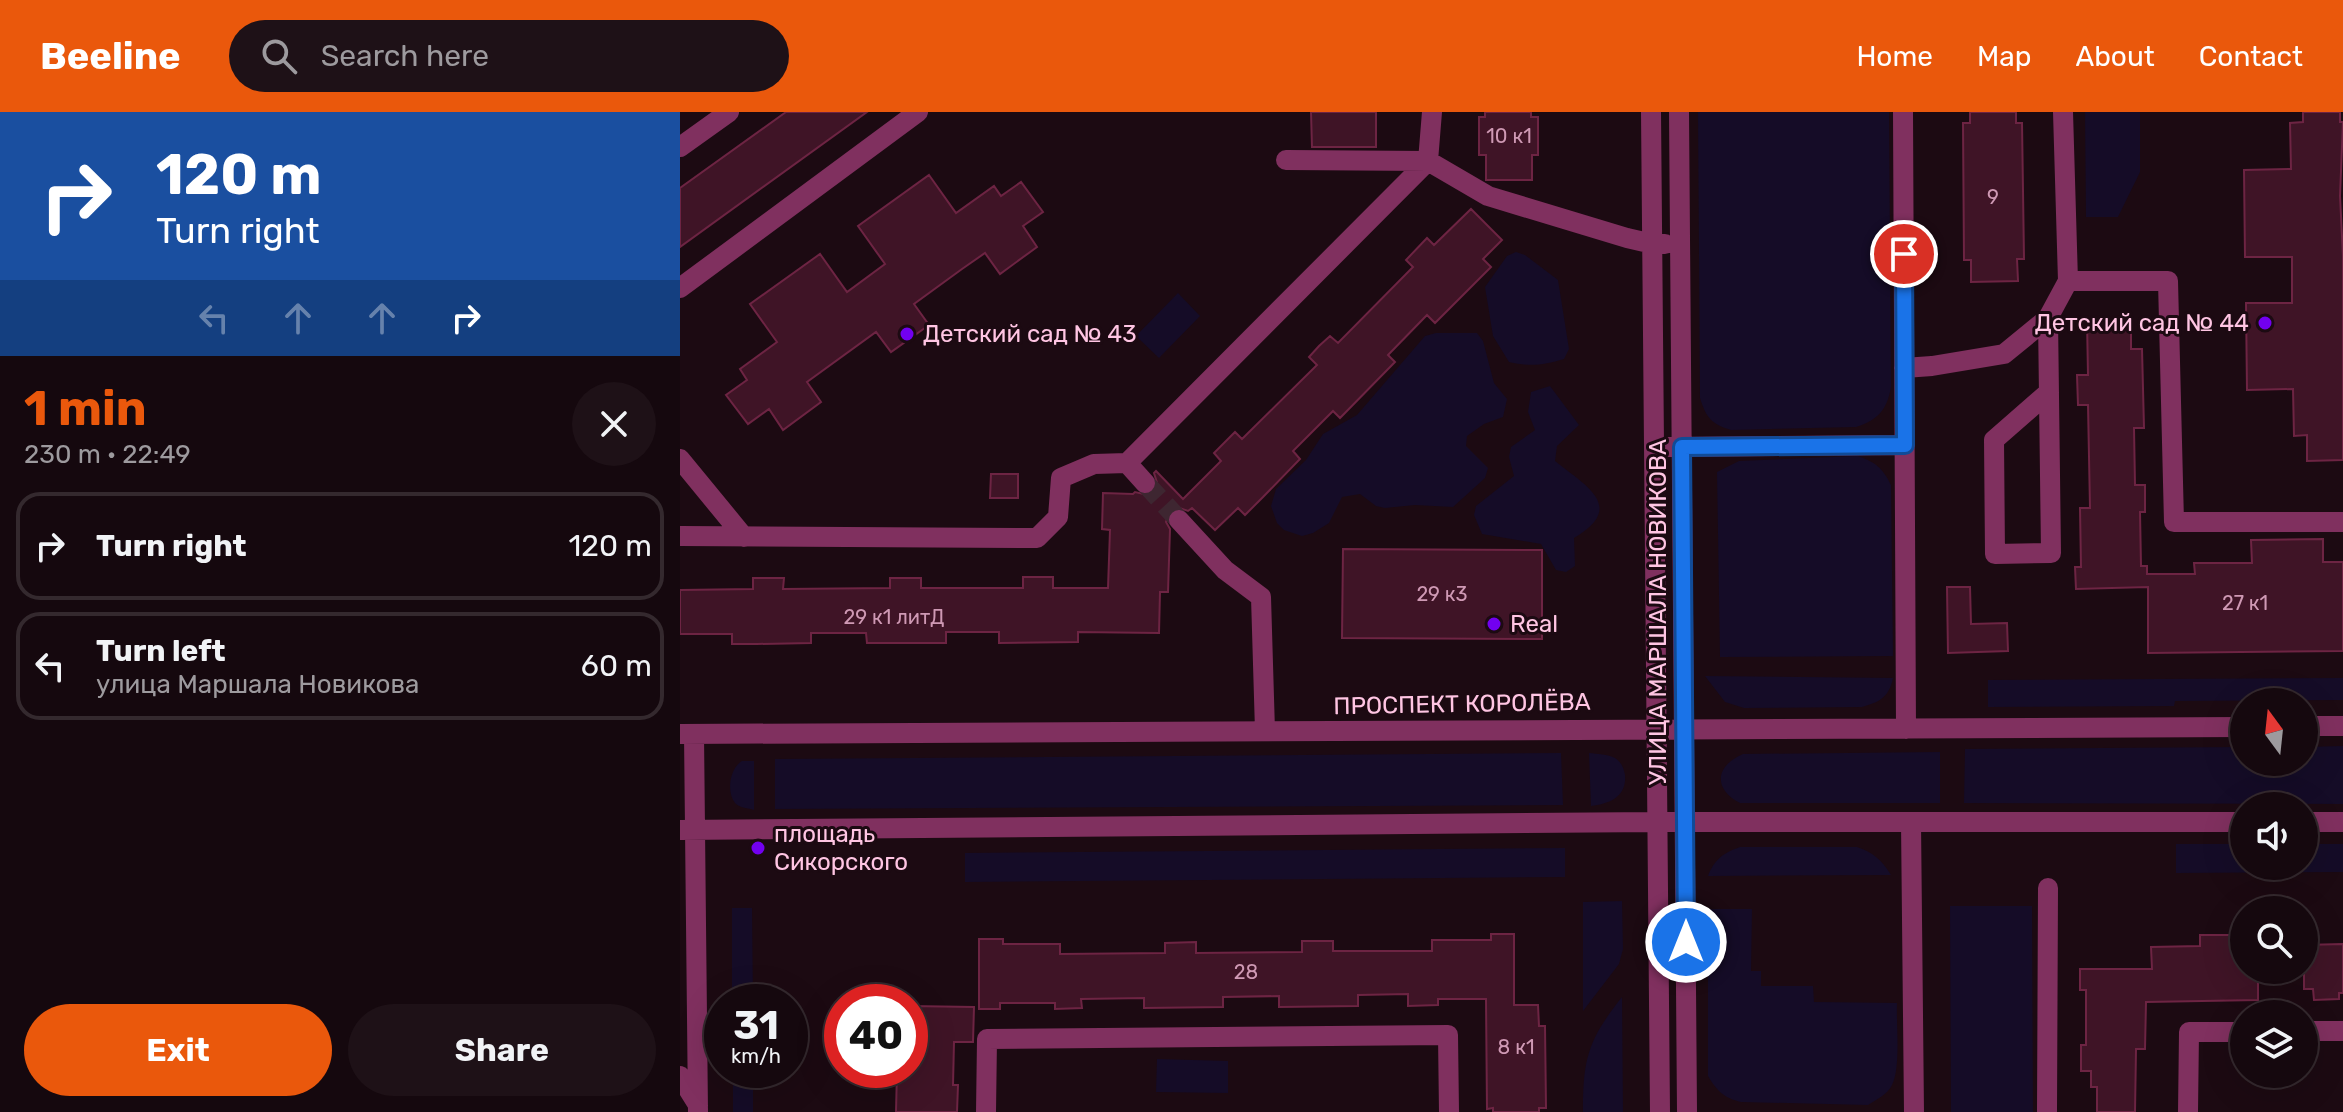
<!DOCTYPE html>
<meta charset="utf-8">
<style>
body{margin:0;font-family:Rubik,sans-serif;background:#1e1117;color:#f1f3f6;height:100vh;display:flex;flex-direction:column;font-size:30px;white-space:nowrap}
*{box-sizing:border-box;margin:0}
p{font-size:26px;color:#9d9a9e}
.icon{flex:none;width:44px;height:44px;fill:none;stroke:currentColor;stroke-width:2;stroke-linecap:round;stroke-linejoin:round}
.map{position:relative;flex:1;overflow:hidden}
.details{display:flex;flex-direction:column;background:#15080e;width:680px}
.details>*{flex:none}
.banner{background:#1a4fa0;color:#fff;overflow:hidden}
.needle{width:52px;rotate:345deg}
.buttons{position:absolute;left:1550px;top:576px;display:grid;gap:16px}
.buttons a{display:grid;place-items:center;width:88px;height:88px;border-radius:50%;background:#15080e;box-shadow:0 8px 32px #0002,0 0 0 2px #34292e;font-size:40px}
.speed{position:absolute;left:24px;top:872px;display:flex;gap:16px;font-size:40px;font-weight:700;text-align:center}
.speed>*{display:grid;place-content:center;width:104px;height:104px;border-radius:50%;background:#15080e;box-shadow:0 8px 32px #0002,0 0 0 2px #34292e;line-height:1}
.speed small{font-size:20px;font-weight:400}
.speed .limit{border:12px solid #d22;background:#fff;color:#111}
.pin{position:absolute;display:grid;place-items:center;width:68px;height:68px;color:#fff;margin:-34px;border:4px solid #fff;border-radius:50%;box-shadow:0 2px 8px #0007}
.me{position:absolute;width:88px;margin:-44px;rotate:0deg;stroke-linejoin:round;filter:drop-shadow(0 0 6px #0008)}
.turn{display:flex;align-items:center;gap:28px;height:168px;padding:0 24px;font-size:36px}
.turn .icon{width:104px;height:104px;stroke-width:2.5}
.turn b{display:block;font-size:56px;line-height:68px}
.lanes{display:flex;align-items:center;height:76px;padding:0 24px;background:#0003;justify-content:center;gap:40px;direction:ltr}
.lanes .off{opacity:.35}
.round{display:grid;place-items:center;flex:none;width:84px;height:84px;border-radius:42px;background:#1e1117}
.overview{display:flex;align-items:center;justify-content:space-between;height:136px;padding:0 24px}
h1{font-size:48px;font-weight:700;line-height:60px;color:#ea580c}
.action{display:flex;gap:16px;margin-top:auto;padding:16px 24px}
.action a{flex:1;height:92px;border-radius:48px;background:#ea580c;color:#fff;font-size:32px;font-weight:700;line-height:92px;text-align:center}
.action a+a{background:#1e1117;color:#f1f3f6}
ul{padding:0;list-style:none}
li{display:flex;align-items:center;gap:24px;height:108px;margin:0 16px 12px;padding:0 8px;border:4px solid #34292e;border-radius:24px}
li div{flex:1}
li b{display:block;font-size:30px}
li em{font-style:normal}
header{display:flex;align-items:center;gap:48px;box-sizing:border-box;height:112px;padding:0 40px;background:#ea580c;color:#fff}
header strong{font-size:38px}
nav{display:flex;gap:44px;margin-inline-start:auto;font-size:28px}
.search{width:560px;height:72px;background:#1e1117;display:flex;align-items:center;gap:20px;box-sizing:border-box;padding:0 28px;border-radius:44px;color:#9d9a9e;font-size:30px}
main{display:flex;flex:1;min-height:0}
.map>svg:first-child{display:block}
.green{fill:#150c27}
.building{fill:#3f1426;stroke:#6d2443;stroke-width:2}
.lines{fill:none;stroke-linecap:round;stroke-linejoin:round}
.minor-tunnel{stroke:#3e2631;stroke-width:20;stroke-dasharray:20 10;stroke-linecap:butt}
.minor{stroke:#80305f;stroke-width:20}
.route-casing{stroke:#114b97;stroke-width:20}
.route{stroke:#1a73e8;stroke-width:14}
.poi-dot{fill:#7200f0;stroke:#1c0a12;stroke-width:3}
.labels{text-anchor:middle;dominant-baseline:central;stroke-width:6;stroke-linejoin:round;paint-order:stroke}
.number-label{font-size:20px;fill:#cf99b4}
.poi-label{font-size:24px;fill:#ffc5e3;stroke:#1c0a12;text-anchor:start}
.street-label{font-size:24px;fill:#ffc5e3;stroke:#1c0a12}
</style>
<header>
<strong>Beeline</strong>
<div class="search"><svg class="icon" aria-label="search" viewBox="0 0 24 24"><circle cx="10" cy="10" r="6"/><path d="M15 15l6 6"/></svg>Search here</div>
<nav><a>Home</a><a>Map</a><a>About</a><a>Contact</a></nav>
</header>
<main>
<section class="details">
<div class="banner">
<div class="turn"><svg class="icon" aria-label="right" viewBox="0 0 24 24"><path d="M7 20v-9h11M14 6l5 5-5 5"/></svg><div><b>120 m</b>Turn right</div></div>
<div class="lanes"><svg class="icon off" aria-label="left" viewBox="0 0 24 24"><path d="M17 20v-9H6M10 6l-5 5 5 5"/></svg><svg class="icon off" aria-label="ahead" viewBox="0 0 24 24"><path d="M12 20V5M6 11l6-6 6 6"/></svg><svg class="icon off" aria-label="ahead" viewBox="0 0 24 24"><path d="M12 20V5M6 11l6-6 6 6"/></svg><svg class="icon" aria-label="right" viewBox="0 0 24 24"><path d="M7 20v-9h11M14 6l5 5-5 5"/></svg></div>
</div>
<div class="overview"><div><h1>1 min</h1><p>230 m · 22:49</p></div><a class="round"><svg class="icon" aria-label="close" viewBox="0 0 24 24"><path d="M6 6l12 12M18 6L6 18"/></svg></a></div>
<ul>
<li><svg class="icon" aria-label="right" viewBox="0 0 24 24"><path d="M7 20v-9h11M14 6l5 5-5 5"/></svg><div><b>Turn right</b></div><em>120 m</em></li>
<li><svg class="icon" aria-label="left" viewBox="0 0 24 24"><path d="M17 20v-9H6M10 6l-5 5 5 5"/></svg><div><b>Turn left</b><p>улица Маршала Новикова</p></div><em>60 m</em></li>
</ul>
<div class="action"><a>Exit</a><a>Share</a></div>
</section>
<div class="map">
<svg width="1663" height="1000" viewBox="0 0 1663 1000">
<rect width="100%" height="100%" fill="#1c0a12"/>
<path class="green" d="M 1018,0 L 1209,0 L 1211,275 C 1207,298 1198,308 1176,315 L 1051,318 C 1031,312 1026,305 1020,286 Z
M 1405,0 L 1460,0 L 1460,60 L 1438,105 L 1406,105 Z
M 836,140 L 845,143 L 878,168 L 889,237 L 884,247 C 864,253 850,255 829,250 L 813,224 L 805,175 L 827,144 Z
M 498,181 L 520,204 L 479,246 L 456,224 Z
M 756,221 L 797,221 L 803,229 L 814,271 L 827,287 L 823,305 L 804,312 L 787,324 L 786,334 L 808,356 L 805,366 L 773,395 L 735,393 L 705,396 L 696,394 L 680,382 L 662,385 L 649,411 L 633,421 L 622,424 L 604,418 L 597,411 L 591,394 L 596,377 L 626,348 L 643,322 L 677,303 L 745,224 Z
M 870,274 L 899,313 L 877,334 L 875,349 C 906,374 947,395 894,426 L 895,454 L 886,460 L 876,458 L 861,432 L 802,422 L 794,403 L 796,394 L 834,364 L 829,345 L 831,335 L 855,318 L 848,300 L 851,280 Z
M 1178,344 C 1195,350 1203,356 1211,373 L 1213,544 L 1040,545 L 1037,360 L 1059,349 Z
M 1025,564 L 1213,566 C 1209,585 1200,590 1182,595 L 1064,596 L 1045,590 Z
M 1663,566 L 1663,588 L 1495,589 L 1494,594 L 1308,595 L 1308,568 Z
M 1663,634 L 1663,692 L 1284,691 L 1285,637 L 1564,635 L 1564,650 L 1624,650 L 1624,635 Z
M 1260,640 L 1260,691 L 1060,691 C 1033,677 1035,654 1063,642 Z
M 881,641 L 883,693 L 95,697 L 95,647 Z
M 909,641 C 917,642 928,642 935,646 C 941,650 944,656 945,663 C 947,685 929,692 911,694 Z
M 62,649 L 74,649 L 74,698 C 68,696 60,696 55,691 C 46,679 50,656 62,649 Z
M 1496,732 L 1564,732 L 1564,754 L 1624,754 L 1624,732 L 1663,732 L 1663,760 L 1496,761 Z
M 1060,735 L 1177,735 C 1194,741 1202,748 1211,763 L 1028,764 C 1034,748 1043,741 1060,735 Z
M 885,736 L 885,765 L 285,770 L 285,741 Z
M 942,789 L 943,837 L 939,852 L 903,899 L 903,790 Z
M 1270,794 L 1352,794 L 1353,1000 L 1271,1000 Z
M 52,796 L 72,796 L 73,890 L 52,890 Z
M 1028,797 L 1072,797 L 1071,859 L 1081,859 L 1081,874 L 1133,874 L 1134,890 L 1217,891 C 1216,912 1221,955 1212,973 C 1208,982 1196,988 1188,993 L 1061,990 C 1044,986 1037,979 1028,964 Z
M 942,885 L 943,1000 L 903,1000 C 903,946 908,928 942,885 Z
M 477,947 L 548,949 L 548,981 L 476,980 Z
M 53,958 L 73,958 L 73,1000 L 53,1000 Z"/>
<path class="building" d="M 106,0 L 187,0 L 0,135 L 0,76 Z
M 631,0 L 696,0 L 696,35 L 632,35 Z
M 805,0 L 851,0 L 851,5 L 858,5 L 858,43 L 852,43 L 852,68 L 806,68 L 806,43 L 799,43 L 799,5 L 805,5 Z
M 1290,0 L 1336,0 L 1336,11 L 1342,11 L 1344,147 L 1337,147 L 1338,169 L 1291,170 L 1291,148 L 1284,148 L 1283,11 L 1290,11 Z
M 1623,0 L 1660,0 L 1660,10 L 1663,10 L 1660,84 L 1663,144 L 1663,348 L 1627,349 L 1627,323 L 1614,324 L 1613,277 L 1567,278 L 1566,191 L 1612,191 L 1612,145 L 1565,145 L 1564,58 L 1611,57 L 1610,11 L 1623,10 Z
M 249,63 L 276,101 L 314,74 L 321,84 L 341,70 L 363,100 L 343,114 L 357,135 L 320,162 L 305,141 L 282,157 L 234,192 L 249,213 L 211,240 L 196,220 L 127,270 L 141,290 L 103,318 L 89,297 L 68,312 L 46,283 L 67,268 L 60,257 L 97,230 L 70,192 L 140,142 L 167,180 L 205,152 L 178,114 Z
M 791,97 L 822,128 L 803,147 L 811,155 L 755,211 L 747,203 L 708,243 L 715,250 L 660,306 L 653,299 L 613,339 L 620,347 L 583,385 L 565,403 L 558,396 L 535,418 L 512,396 L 508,399 L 497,395 L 490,399 L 486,410 L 490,417 L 488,480 L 480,480 L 479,521 L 398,520 L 398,530 L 319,531 L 319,520 L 266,520 L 266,531 L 187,531 L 186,521 L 131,521 L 131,531 L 77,532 L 52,532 L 52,522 L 0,522 L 0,478 L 73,477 L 73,466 L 104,466 L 103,477 L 210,476 L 210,466 L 241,466 L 241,476 L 343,476 L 343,465 L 373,465 L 373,476 L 428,476 L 430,418 L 422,417 L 423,381 L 453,382 L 455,380 L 468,383 L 478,374 L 474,361 L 476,359 L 503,387 L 541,349 L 534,341 L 555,320 L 562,327 L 637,253 L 629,245 L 639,234 L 650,224 L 658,231 L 733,155 L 726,148 L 747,126 L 754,133 Z
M 1407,208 L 1451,208 L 1451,237 L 1462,237 L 1464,316 L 1454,316 L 1455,373 L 1465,373 L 1465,400 L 1460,400 L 1461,454 L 1467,454 L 1467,462 L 1515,462 L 1514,451 L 1572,451 L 1571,428 L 1643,427 L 1643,450 L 1663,450 L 1663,539 L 1468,541 L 1468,475 L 1396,477 L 1395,455 L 1401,455 L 1400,396 L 1410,396 L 1408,293 L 1398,293 L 1397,263 L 1408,263 Z
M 311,362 L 338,362 L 338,386 L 310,386 Z
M 663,437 L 862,438 L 862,527 L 662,526 Z
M 1267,475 L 1290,475 L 1291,512 L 1327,511 L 1328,539 L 1268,541 Z
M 811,822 L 834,822 L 834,893 L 858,893 L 859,914 L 865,914 L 866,996 L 859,996 L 859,1000 L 813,1000 L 813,996 L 807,997 L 806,887 L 758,887 L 758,893 L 728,894 L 728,882 L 678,883 L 678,894 L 599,895 L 599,884 L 543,885 L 543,895 L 464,896 L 464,886 L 401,887 L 402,896 L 375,897 L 375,891 L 320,891 L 320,897 L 299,897 L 299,827 L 323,827 L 323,832 L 380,832 L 380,842 L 485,841 L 485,831 L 516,830 L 516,841 L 622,840 L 622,829 L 653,829 L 653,839 L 752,839 L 752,828 L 811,828 Z
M 1520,823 L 1550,823 L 1550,834 L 1564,834 L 1564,858 L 1578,858 L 1578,888 L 1466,890 L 1465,937 L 1456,937 L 1455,1000 L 1417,1000 L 1417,975 L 1411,975 L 1411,959 L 1401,959 L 1401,933 L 1406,933 L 1406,878 L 1400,878 L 1400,857 L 1472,857 L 1471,835 L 1520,834 Z
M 1663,832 L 1663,881 L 1659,881 L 1659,887 L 1634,888 L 1633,877 L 1624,877 L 1624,833 Z
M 230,894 L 294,895 L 293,930 L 274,930 L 273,973 L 278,973 L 277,1000 L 216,1000 L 217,958 L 230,958 Z"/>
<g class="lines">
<path class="minor-tunnel" d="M 465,371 L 499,408"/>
<path class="minor" d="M 971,0 L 980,1000
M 999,0 L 1007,1000
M 1223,0 L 1226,617
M 0,35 L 49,0
M 606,48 L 748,49 L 808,84 L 947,126 L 973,132 L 985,132
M 1388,169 L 1488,169 L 1494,410 L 1663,410
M 0,176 L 238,0
M 1368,206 L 1371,441 L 1315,442 L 1314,328 L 1369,280
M 1224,256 L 1252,254 L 1324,242 L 1368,206 L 1388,169 L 1383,0
M 989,335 L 1225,333
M 0,347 L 64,425
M 447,351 L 465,371
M 499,408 L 545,458 L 581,485 L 585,619
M 0,424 L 357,426 L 378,405 L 381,366 L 414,352 L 447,351 L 748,49 L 752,0
M 1624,614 L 1663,614
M 0,622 L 1564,615
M 14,622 L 18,1000
M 1231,710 L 1234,1000
M 1624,710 L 1663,710
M 0,718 L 977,710 L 1564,710
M 1624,919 L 1663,919
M 0,964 L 18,993
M 306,1000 L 307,927 L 768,923 L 769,1000
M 1367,1000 L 1368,776
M 1508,1000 L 1509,920 L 1564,920"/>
</g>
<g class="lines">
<defs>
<path id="route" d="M 1006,830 L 1002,335 L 1225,333 L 1224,142"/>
</defs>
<use href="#route" class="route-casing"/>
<use href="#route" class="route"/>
</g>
<g class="poi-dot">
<circle cx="1585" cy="211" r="8"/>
<circle cx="227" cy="222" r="8"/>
<circle cx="814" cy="512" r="8"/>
<circle cx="78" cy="736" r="8"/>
</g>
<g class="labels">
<g class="number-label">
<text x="829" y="24">10 к1</text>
<text x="1313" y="85">9</text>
<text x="762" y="482">29 к3</text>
<text x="1565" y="491">27 к1</text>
<text x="214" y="505">29 к1 литД</text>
<text x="566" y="860">28</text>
<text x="836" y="935">8 к1</text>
</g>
<g class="poi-label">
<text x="1569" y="211" text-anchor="end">Детский сад № 44</text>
<text x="243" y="222">Детский сад № 43</text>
<text x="830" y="512">Real</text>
<text x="94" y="722">площадь<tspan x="94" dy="28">Сикорского</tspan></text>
</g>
<g class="street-label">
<text transform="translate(978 500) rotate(-90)">УЛИЦА МАРШАЛА НОВИКОВА</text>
<text transform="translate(782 592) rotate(-1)">ПРОСПЕКТ КОРОЛЁВА</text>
</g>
</g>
</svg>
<div class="buttons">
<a><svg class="needle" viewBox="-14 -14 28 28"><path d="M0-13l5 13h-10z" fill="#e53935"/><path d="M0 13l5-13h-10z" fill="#9d9a9e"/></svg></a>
<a><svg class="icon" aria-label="sound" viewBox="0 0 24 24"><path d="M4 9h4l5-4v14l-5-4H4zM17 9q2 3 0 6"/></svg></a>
<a><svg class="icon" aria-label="search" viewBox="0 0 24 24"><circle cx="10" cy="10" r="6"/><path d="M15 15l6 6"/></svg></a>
<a><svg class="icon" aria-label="layers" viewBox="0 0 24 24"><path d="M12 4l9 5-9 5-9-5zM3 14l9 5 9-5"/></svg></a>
</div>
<div class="speed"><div>31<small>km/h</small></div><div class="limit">40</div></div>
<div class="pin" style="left:1224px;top:142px;background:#d93025"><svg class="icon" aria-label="arrive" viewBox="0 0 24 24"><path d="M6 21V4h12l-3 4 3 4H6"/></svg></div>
<svg class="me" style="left:1006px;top:830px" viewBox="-20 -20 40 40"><circle r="17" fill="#1a73e8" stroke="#fff" stroke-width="3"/><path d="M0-11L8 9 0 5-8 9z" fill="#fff"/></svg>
</div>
</main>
